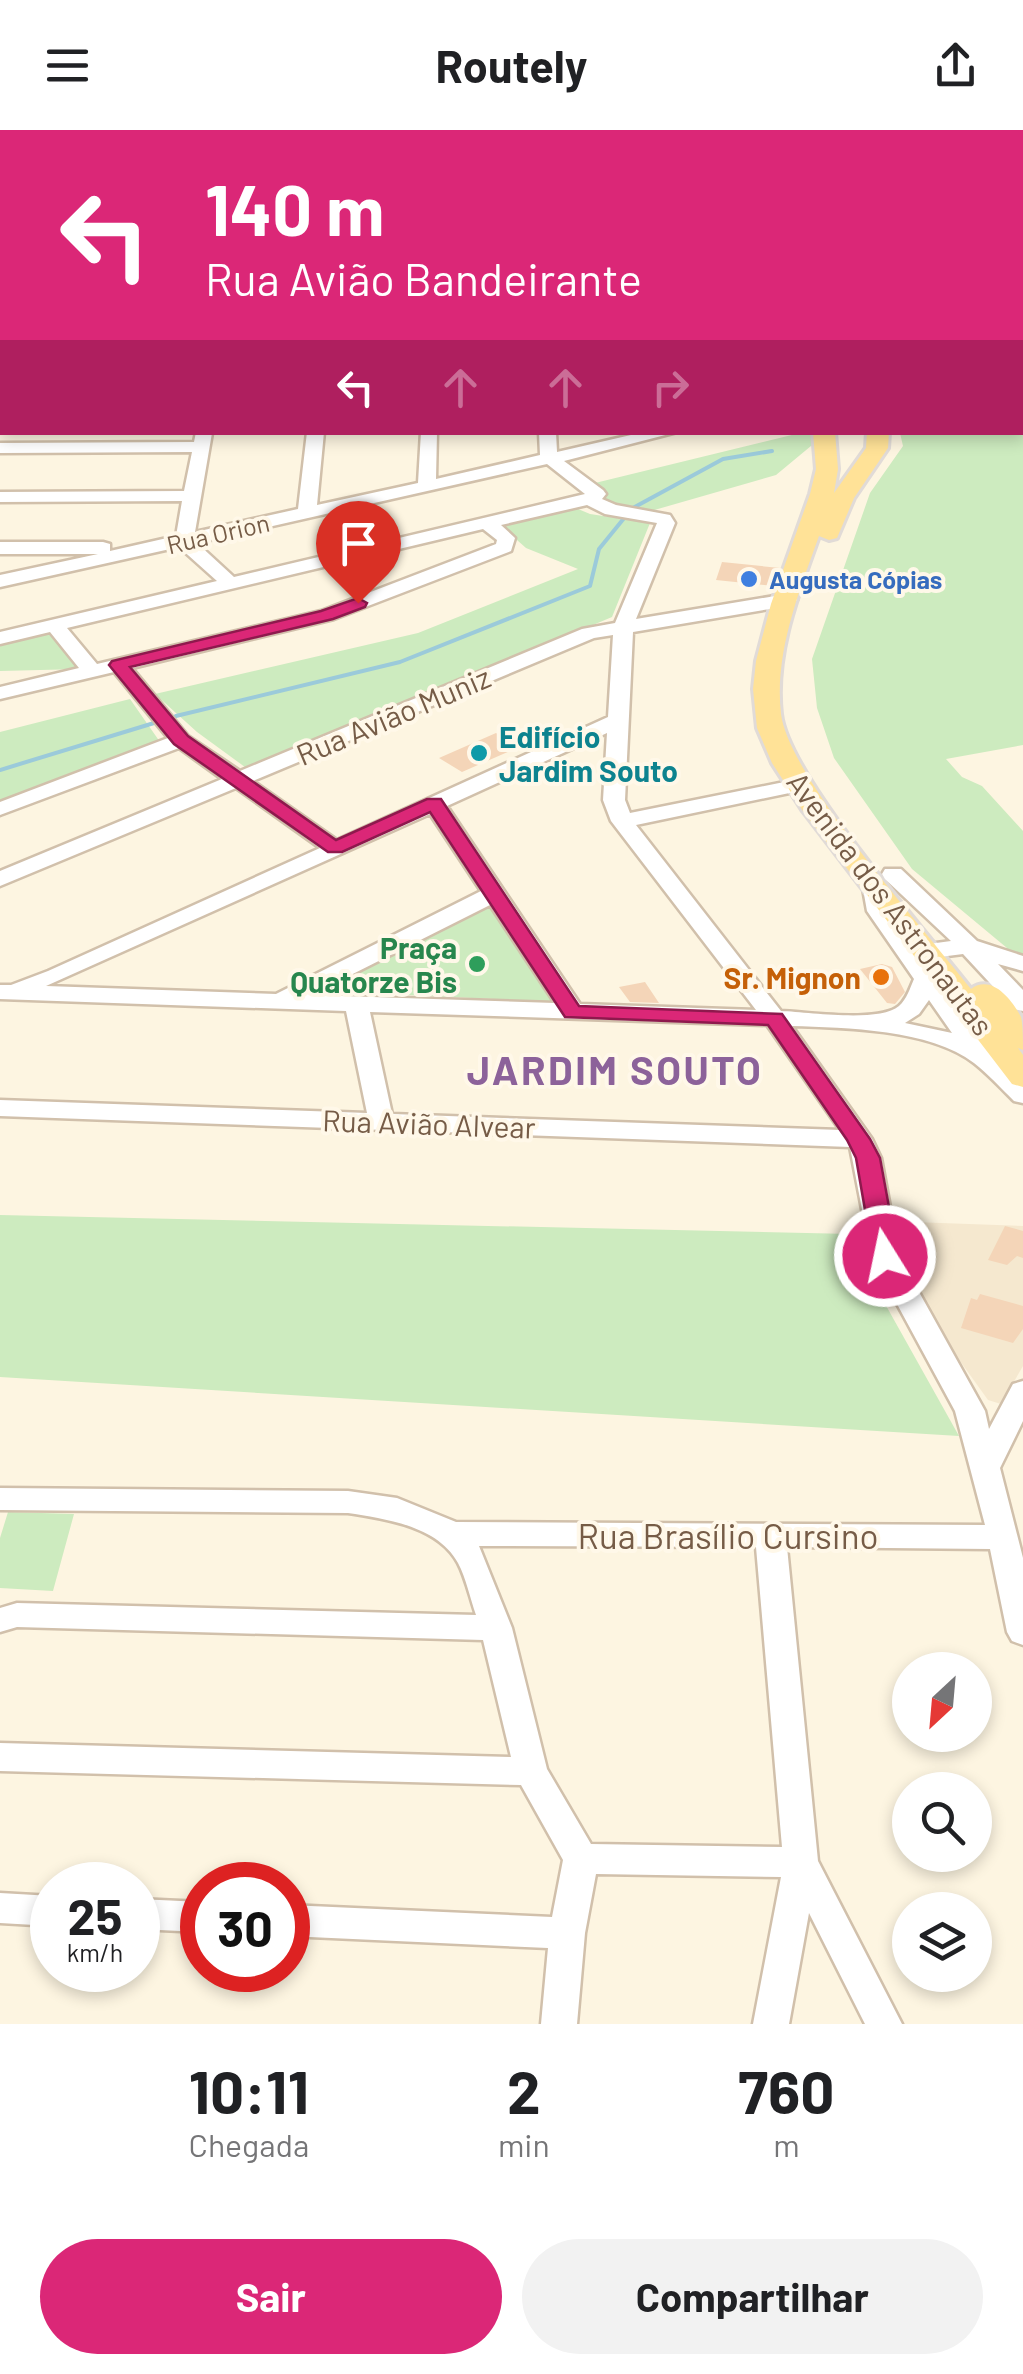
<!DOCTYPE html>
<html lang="pt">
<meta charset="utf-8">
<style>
body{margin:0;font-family:Barlow,sans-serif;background:#f2f2f2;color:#202124;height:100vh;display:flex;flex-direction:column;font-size:38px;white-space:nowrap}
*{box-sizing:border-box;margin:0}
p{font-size:32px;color:#757577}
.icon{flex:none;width:55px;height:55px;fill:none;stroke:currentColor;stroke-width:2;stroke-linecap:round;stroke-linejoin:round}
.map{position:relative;height:1894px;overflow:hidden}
.sheet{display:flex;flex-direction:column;background:#fff;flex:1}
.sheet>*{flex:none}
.top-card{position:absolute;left:0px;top:0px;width:1025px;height:305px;box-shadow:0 5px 15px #0003;background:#db2777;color:#fff;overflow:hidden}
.needle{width:65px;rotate:206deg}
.tools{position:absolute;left:892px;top:1522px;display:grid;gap:20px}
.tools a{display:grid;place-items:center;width:100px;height:100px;border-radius:50%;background:#fff;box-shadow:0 5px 15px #0003;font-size:50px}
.speed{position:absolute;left:30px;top:1732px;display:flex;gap:20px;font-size:50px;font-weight:700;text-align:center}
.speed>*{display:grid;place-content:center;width:130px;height:130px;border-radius:50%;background:#fff;box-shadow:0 5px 15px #0003;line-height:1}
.speed small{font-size:25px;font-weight:400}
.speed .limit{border:15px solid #d22;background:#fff;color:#111}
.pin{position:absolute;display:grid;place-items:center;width:85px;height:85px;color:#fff;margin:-102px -42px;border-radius:50% 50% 50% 0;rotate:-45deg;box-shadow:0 0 10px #0007}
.pin .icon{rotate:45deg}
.me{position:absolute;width:110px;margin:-55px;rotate:350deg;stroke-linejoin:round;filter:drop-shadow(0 0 8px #0008)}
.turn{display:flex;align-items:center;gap:35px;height:210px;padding:0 40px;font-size:45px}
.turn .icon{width:130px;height:130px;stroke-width:2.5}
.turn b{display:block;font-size:70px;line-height:85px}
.lanes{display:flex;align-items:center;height:95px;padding:0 40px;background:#0003;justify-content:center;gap:50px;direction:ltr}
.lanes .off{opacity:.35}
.eta{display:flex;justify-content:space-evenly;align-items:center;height:170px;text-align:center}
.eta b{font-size:60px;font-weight:700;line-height:70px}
.cta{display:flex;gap:20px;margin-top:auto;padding:20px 40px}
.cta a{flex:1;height:115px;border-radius:60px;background:#db2777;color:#fff;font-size:40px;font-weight:700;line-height:115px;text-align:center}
.cta a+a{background:#f2f2f2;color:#202124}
header{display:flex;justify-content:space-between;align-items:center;height:130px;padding:0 40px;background:#fff;font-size:45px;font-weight:700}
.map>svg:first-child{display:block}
.residential{fill:#f5e8cf}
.green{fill:#cdebbf}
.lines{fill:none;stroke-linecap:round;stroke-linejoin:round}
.stream{stroke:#9bcada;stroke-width:4}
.building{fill:#f4d5b8}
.minor-casing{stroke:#d1c0ab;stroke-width:5}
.major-casing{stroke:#e1dbd7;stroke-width:6}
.minor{fill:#fff;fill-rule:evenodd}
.major{fill:#ffe297;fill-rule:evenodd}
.route{fill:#db2777;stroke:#8e194d;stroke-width:2.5}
.shop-dot{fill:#3f7fe0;stroke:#fff8e9;stroke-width:4}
.culture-dot{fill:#0f9aa8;stroke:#fff8e9;stroke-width:4}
.leisure-dot{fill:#2e9e5b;stroke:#fff8e9;stroke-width:4}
.food-dot{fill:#e8710a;stroke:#fff8e9;stroke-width:4}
.labels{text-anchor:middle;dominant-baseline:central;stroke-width:8;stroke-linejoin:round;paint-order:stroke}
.far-street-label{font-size:25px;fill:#765c47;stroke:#fff8e9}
.far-shop-label{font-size:25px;font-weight:bold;fill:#366cbe;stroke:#fff8e9;text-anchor:start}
.street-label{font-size:30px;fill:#765c47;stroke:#fff8e9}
.culture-label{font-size:30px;font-weight:bold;fill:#0d838f;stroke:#fff8e9;text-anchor:start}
.leisure-label{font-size:30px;font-weight:bold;fill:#27864d;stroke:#fff8e9;text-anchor:end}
.food-label{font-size:30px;font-weight:bold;fill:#c56008;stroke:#fff8e9;text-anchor:end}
.near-street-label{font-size:35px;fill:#765c47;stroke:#fff8e9}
.district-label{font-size:40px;font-weight:bold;letter-spacing:2.5px;fill:#8c629a;stroke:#fff8e9}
</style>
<header><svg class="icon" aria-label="menu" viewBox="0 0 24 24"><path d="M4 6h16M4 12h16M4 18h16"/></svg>Routely<svg class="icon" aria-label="share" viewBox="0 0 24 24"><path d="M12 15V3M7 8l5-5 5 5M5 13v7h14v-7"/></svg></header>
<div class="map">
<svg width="1023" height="1894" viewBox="0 0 1023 1894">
<rect width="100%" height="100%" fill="#fdf5e1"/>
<path class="residential" d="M 885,1091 L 1023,1096 L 1023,1236 L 1001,1274 L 988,1270 L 937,1199 Z"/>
<path class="green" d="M 1023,186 L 1023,615 L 946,629 L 962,647 L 982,656 L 1023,701 L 1023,832 L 990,823 L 1007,818 L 912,739 L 834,628 L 817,578 L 812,529 L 870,363 L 903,316 L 900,303 L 1022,302 Z
M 800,303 L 809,303 L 817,311 L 776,345 L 644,383 L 599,374 L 595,353 Z
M 571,376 L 590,384 L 650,393 L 612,487 L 249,640 L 197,602 L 155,564 L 418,503 L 578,439 L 526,418 L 499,394 Z
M 48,500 L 81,539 L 0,541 L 0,511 Z
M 130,569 L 160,612 L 0,672 L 0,602 Z
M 493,771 L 558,872 L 320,861 Z
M 0,1085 L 851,1104 L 884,1172 L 959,1306 L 0,1247 Z
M 8,1382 L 74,1384 L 53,1461 L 0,1458 L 0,1408 Z"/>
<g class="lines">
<path class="stream" d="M 631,379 L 723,329 L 772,321
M 176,586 L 400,532 L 590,456 L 599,419 L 625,387
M 0,640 L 154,593"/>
</g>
<path class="building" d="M 722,432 L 780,438 L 773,456 L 716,450 Z
M 496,603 L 519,617 L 462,642 L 439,628 Z
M 882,834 L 892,837 L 905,862 L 895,874 L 887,873 L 860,839 Z
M 645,852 L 659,873 L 630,872 L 619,857 Z
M 1005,1096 L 1023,1101 L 1023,1128 L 1017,1126 L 1007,1135 L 988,1130 Z
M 980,1164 L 1023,1176 L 1023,1199 L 1013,1213 L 961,1198 L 971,1168 L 977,1170 Z"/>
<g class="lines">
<defs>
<path id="minor" d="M 197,0 L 211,0 L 211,2 L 198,2 Z
M 368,0 L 382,0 L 382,2 L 369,2 Z
M 406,0 L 420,0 L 421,2 L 408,2 Z
M 495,0 L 509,0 L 510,2 L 497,2 Z
M 0,74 L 2,74 L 2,82 L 0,82 Z
M 0,109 L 2,109 L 2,117 L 0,117 Z
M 0,144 L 2,145 L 2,153 L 0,154 Z
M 0,182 L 2,182 L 2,192 L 0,192 Z
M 0,223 L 2,223 L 2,233 L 0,233 Z
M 0,267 L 2,267 L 2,277 L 0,277 Z
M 196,302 L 212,303 L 195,402 L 298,379 L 307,302 L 324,302 L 317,375 L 418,353 L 421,302 L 437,302 L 436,349 L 540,325 L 539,302 L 556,302 L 557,322 L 644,302 L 677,302 L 564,331 L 603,360 L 606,364 L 602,369 L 616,375 L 670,385 L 675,393 L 636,489 L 787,464 L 797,470 L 787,476 L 633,502 L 625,670 L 630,683 L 799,649 L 810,655 L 799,661 L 636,695 L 781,881 C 809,882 879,893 899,876 C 907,869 910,858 914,849 L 867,781 L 862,753 L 865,748 L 881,748 L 889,781 L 914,816 L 951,811 L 885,749 L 882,744 L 885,739 L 901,739 L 977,811 L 1023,826 L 1023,841 L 998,834 L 1023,860 L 1023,881 L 1014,879 L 963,824 L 924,829 L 990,921 L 1023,951 L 1023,973 L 1014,971 C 1001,958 988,944 974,933 C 930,899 846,898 792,896 L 872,1009 L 881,1028 L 899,1126 L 985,1281 L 989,1299 L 1013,1254 L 1023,1251 L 1023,1291 L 1000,1338 L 1023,1428 L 1023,1515 L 1012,1511 L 1007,1502 L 990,1419 L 787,1417 L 818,1731 L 902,1894 L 865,1894 L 809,1783 L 789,1894 L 753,1894 L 781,1747 L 596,1744 L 585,1803 L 577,1894 L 541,1894 L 548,1818 L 288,1806 L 288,1775 L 552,1787 L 563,1730 L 521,1655 L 0,1641 L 0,1613 L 511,1627 L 483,1510 L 17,1497 L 0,1502 L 0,1478 L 17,1473 L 476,1485 C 470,1468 466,1448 458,1433 C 438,1396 386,1389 348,1383 L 0,1380 L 0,1358 L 348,1361 L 397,1368 L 456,1392 L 985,1395 L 955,1281 L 871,1126 L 850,1017 L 0,986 L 0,970 L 367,983 L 346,881 L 0,869 L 0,855 L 11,855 L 48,841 L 320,718 L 236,658 L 0,756 L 0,741 L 222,649 L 179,618 L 0,685 L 0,672 L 168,608 L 114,542 L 0,569 L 0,557 L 79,538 L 50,502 L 0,514 L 0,502 L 217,451 L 179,417 L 0,457 L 0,445 L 98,424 L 0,424 L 0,412 L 103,412 L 110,414 L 110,421 L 176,406 L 182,371 L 0,372 L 0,362 L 184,361 L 192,322 L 0,323 L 0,313 L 194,312 ZM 547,334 L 585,364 L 234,447 L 197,413 ZM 587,375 L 605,384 L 657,393 L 615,493 L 582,499 L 240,641 L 188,606 L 132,538 L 334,489 L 511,421 L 515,408 L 501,395 ZM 483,399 L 497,410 L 496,414 L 321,481 L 97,534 L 67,498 ZM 613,505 L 608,587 L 337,710 L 253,651 L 594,508 ZM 607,603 L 603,670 L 611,691 L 756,880 L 580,874 L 447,676 ZM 430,684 L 481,761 L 276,864 L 46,856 ZM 490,775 L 555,873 L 311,865 ZM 929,870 L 952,903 L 905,893 L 919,884 ZM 370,882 L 767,895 L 840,1000 L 392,984 ZM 479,1416 L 756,1417 L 782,1717 L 591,1714 L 547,1639 L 512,1498 Z
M 0,1763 L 52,1766 L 52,1796 L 0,1793 Z
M 138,1769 L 202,1772 L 202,1802 L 138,1799 Z"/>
<path id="major" d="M 581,0 L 599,0 L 600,2 L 583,2 Z
M 813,302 L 835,302 L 838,339 L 834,363 L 866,318 L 867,302 L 889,302 L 888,318 L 854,368 L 837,408 L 829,410 L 819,406 C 799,462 774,523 781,584 C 789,648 926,801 971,859 C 991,844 1011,868 1021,887 C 1023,895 1023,910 1023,920 L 1018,918 L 1023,925 L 1023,957 L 1012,954 L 803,681 L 772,633 L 757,598 L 753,559 L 756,531 L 771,474 L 810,364 L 816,339 Z"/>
</defs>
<use href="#minor" class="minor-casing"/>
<use href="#major" class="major-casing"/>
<use href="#minor" class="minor"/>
<use href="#major" class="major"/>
</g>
<path class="route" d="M 358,468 L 367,473 L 365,477 L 333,489 L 130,537 L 188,606 L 336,710 L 427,669 L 441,669 L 579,876 L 782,884 L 870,1009 L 880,1028 L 898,1126 L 894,1132 L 885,1135 L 873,1126 L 856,1028 L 847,1010 L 768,895 L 565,887 L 430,682 L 342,722 L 328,722 L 174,614 L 109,535 L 112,531 L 321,481 Z"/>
<circle class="shop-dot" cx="749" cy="449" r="10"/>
<circle class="culture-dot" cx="479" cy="623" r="10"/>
<circle class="leisure-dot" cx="477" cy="834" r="10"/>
<circle class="food-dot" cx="881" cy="847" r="10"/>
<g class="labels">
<g class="far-street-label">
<text transform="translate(218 403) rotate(-13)">Rua Orion</text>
</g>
<g class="far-shop-label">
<text x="769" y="449">Augusta Cópias</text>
</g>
<g class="street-label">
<text transform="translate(393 585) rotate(-23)">Rua Avião Muniz</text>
<text transform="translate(891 773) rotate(53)">Avenida dos Astronautas</text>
<text transform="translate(429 993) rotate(2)">Rua Avião Alvear</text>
</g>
<g class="culture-label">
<text x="499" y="606">Edifício<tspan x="499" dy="34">Jardim Souto</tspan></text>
</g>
<g class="leisure-label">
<text x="457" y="817">Praça<tspan x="457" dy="34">Quatorze Bis</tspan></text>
</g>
<g class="food-label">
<text x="861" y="847">Sr. Mignon</text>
</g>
<g class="near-street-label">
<text x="728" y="1405">Rua Brasílio Cursino</text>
</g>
<g class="district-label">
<text x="615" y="939">JARDIM SOUTO</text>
</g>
</g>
</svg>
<div class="tools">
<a><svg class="needle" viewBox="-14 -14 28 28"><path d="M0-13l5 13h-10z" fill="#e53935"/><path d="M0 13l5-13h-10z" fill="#757577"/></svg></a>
<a><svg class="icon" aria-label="search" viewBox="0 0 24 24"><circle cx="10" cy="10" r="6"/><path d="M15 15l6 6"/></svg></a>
<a><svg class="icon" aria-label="layers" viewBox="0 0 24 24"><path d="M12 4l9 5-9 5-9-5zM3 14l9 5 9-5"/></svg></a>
</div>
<div class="speed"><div>25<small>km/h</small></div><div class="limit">30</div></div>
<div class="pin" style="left:358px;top:473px;background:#d93025"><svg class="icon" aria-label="arrive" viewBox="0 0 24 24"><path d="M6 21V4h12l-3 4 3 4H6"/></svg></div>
<svg class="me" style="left:885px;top:1126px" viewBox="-20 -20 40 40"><circle r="17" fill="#db2777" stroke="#fff" stroke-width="3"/><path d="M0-11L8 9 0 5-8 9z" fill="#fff"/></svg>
<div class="top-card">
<div class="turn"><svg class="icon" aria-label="left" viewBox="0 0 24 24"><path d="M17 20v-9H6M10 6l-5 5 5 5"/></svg><div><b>140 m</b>Rua Avião Bandeirante</div></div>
<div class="lanes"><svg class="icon" aria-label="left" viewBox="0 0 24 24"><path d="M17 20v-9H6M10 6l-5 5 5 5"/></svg><svg class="icon off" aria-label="ahead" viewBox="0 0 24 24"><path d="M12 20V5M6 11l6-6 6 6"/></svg><svg class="icon off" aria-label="ahead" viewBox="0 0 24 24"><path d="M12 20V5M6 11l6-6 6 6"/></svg><svg class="icon off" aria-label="right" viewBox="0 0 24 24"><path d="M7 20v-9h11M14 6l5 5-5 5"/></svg></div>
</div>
</div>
<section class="sheet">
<div class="eta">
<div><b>10:11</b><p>Chegada</p></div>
<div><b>2</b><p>min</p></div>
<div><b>760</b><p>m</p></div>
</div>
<div class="cta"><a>Sair</a><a>Compartilhar</a></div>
</section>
